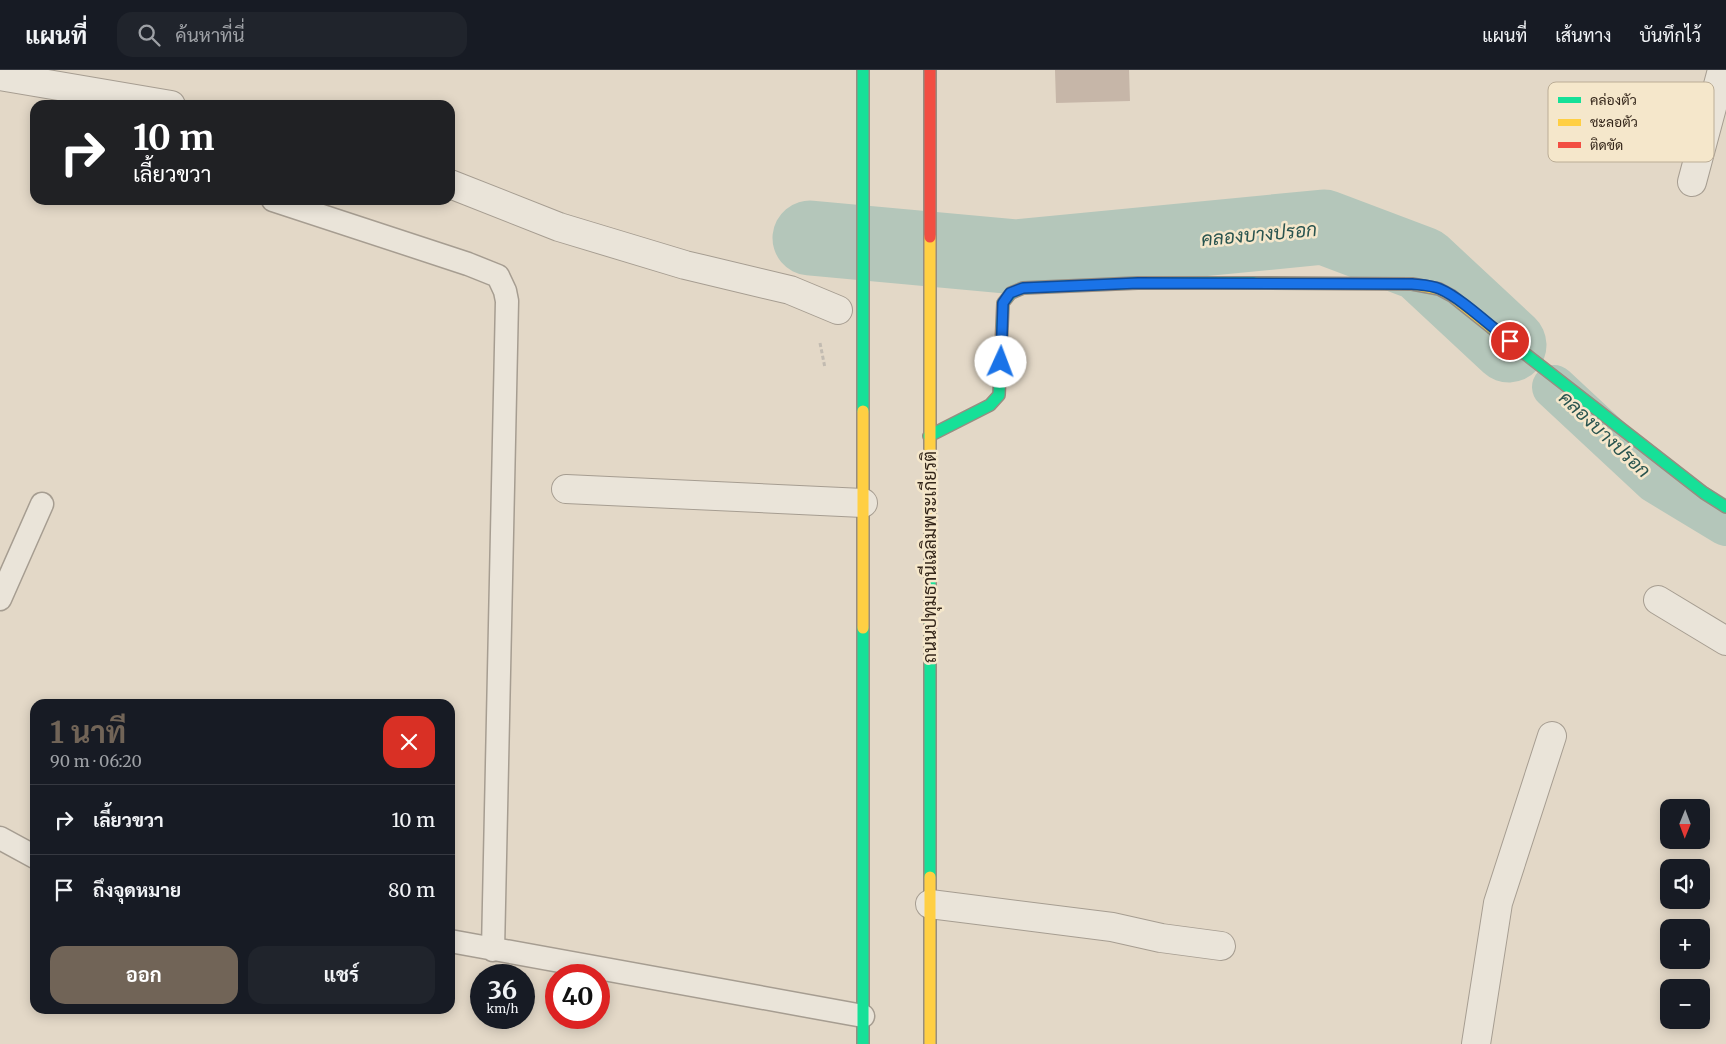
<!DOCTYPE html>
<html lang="th">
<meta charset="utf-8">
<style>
body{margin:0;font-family:Merriweather,Sarabun,serif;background:#20242c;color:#f1f3f6;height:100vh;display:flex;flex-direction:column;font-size:19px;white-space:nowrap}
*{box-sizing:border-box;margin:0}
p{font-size:16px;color:#9ea1a6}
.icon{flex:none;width:28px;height:28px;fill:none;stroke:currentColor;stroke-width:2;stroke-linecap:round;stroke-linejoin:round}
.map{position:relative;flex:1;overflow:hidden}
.details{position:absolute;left:30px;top:629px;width:425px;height:315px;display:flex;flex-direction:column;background:#171b24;border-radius:15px;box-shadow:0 2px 12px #0003}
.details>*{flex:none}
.guide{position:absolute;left:30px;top:30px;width:425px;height:105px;border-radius:15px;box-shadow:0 2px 12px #0003;background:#202124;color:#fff;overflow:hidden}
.needle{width:32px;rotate:181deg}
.fabs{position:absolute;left:1660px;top:729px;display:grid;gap:10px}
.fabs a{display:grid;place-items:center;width:50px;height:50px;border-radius:10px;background:#171b24;box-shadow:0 2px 12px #0003;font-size:25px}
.speed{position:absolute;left:470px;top:894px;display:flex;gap:10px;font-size:25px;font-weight:700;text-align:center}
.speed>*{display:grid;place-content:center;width:65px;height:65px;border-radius:50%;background:#171b24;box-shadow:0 2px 12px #0003;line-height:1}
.speed small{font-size:12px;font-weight:400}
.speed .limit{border:8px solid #d22;background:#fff;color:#111}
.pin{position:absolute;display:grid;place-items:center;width:42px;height:42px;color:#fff;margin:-21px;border:2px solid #fff;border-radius:50%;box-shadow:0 1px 5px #0007}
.me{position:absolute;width:55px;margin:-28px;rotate:2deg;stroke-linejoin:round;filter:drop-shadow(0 0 4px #0008)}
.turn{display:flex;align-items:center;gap:18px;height:105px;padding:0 20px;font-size:22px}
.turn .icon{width:65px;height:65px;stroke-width:2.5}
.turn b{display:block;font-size:35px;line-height:42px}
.round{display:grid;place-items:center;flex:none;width:52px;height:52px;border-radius:15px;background:#20242c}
.head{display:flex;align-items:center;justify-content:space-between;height:85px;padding:0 20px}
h1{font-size:30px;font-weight:700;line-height:38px;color:#716457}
.action{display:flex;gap:10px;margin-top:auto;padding:10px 20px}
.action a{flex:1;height:58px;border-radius:15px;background:#716457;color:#fff;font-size:20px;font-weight:700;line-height:58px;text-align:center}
.action a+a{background:#20242c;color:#f1f3f6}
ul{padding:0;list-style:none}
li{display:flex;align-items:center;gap:15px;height:70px;padding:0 20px;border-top:1px solid #363941}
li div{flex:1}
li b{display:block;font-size:19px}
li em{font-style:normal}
header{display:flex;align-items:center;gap:30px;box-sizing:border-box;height:70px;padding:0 25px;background:#171b24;border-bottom:1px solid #363941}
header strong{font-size:24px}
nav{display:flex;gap:28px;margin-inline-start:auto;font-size:18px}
.search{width:350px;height:45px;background:#20242c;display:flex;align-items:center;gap:12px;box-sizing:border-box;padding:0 18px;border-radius:15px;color:#9ea1a6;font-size:19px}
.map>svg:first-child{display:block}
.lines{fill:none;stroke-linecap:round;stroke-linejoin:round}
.canal{stroke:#b4c6ba;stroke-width:44}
.river{stroke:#b4c6ba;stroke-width:75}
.building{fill:#c6b6a8}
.lane-casing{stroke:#a69d91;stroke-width:25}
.street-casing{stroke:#a69d91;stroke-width:30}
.fast-casing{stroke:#978d81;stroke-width:14}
.slow-casing{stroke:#978d81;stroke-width:14}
.jam-casing{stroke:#978d81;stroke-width:14}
.path{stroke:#c2bbb1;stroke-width:3;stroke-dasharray:4 2.5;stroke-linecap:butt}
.lane{stroke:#eae4d9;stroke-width:22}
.street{stroke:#eae4d9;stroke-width:28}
.fast{stroke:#16e098;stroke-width:11}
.slow{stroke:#ffcf43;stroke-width:11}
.jam{stroke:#f24e42;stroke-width:11}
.route-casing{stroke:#114b97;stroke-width:12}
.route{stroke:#1a73e8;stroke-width:9}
.labels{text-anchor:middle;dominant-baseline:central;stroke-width:5;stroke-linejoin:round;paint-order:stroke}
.street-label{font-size:18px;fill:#34261a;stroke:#f5e7cb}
.water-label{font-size:19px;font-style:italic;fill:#29544f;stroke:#f5e7cb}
.key{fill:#f5e7cb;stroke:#bbad96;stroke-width:1}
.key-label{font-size:14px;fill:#34261a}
</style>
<header>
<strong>แผนที่</strong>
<div class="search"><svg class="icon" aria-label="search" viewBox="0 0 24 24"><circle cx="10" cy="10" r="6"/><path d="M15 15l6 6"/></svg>ค้นหาที่นี่</div>
<nav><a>แผนที่</a><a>เส้นทาง</a><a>บันทึกไว้</a></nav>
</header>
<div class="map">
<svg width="1726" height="974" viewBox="0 0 1726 974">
<rect width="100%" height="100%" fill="#e3d8c7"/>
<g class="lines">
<path class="canal" d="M 1554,317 L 1655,411 L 1726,454"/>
<path class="river" d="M 810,168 L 1016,187 L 1324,157 L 1422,194 L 1509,275"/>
</g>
<path class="building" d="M 1055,0 L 1129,0 L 1130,31 L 1056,33 Z"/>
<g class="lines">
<defs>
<path id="lane" d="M 273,130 L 468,194 L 498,206 L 505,221 L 507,231 L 493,880
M 0,529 L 42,434
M 0,768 L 35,787
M 450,871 L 863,946"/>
<path id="street" d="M 0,6 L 171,35
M 1692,112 L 1722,0
M 450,114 L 559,157 L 685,195 L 790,220 L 838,240
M 566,419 L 863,433
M 1658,530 L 1726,571
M 930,834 L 1112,857 L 1161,868 L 1221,876
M 1476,974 L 1498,833 L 1552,666"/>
<path id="fast" d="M 863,0 L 863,341
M 1492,258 L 1704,423 L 1726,437
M 929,366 L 990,335 L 999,325 L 1003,233 L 1011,223 L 1023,218 L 1138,213 L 1256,213
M 930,463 L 930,807
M 863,558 L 863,974"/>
<path id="slow" d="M 930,167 L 930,463
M 1256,213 L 1412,214 L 1439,219 L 1452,226 L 1492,258
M 863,341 L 863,558
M 930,807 L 930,974"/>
<path id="jam" d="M 930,0 L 930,167"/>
</defs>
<use href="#lane" class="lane-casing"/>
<use href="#street" class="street-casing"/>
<use href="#fast" class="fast-casing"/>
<use href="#slow" class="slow-casing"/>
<use href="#jam" class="jam-casing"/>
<path class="path" d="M 820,273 L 825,298"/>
<use href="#lane" class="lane"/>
<use href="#street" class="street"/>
<use href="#fast" class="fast"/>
<use href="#slow" class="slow"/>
<use href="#jam" class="jam"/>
</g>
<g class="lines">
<defs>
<path id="route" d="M 1001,292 L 1003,233 L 1010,223 L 1023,218 L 1138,213 L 1412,214 C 1422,215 1431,215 1440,219 C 1461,228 1490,256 1510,271"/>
</defs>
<use href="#route" class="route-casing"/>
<use href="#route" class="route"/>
</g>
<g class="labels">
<g class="street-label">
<text transform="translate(929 487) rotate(-90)">ถนนปทุมธานีเฉลิมพระเกียรติ</text>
</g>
<g class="water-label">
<text transform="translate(1259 164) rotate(-5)">คลองบางปรอก</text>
<text transform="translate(1605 364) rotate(43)">คลองบางปรอก</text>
</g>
</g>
<rect x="1548" y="12" width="166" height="80" rx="8" class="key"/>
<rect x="1558" y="27" width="23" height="6" fill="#16e098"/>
<rect x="1558" y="49" width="23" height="7" fill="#ffcf43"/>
<rect x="1558" y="72" width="23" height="6" fill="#f24e42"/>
<g class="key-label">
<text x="1590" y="35">คล่องตัว</text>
<text x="1590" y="57">ชะลอตัว</text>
<text x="1590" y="80">ติดขัด</text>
</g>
</svg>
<div class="fabs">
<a><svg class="needle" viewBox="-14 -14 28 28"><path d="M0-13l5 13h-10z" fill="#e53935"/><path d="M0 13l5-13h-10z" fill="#9ea1a6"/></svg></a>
<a><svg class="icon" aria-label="sound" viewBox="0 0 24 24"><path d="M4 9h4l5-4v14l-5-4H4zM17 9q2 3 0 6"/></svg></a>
<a>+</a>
<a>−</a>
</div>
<div class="speed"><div>36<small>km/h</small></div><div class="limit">40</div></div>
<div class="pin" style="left:1510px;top:271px;background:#d93025"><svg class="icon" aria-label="arrive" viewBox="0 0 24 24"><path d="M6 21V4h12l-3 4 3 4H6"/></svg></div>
<svg class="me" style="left:1001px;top:292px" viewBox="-20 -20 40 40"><circle r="19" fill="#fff"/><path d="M0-13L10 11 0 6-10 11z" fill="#1a73e8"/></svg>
<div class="guide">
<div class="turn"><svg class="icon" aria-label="right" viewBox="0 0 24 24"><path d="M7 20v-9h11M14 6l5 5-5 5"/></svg><div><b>10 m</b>เลี้ยวขวา</div></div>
</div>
<section class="details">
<div class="head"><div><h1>1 นาที</h1><p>90 m · 06:20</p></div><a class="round" style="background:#d93025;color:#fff"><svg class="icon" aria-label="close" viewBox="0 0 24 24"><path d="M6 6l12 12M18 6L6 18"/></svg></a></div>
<ul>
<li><svg class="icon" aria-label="right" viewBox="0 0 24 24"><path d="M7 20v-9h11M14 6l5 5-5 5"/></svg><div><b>เลี้ยวขวา</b></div><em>10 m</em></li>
<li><svg class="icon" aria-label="arrive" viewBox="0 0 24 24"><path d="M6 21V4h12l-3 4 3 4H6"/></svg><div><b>ถึงจุดหมาย</b></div><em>80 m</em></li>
</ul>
<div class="action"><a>ออก</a><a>แชร์</a></div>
</section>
</div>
